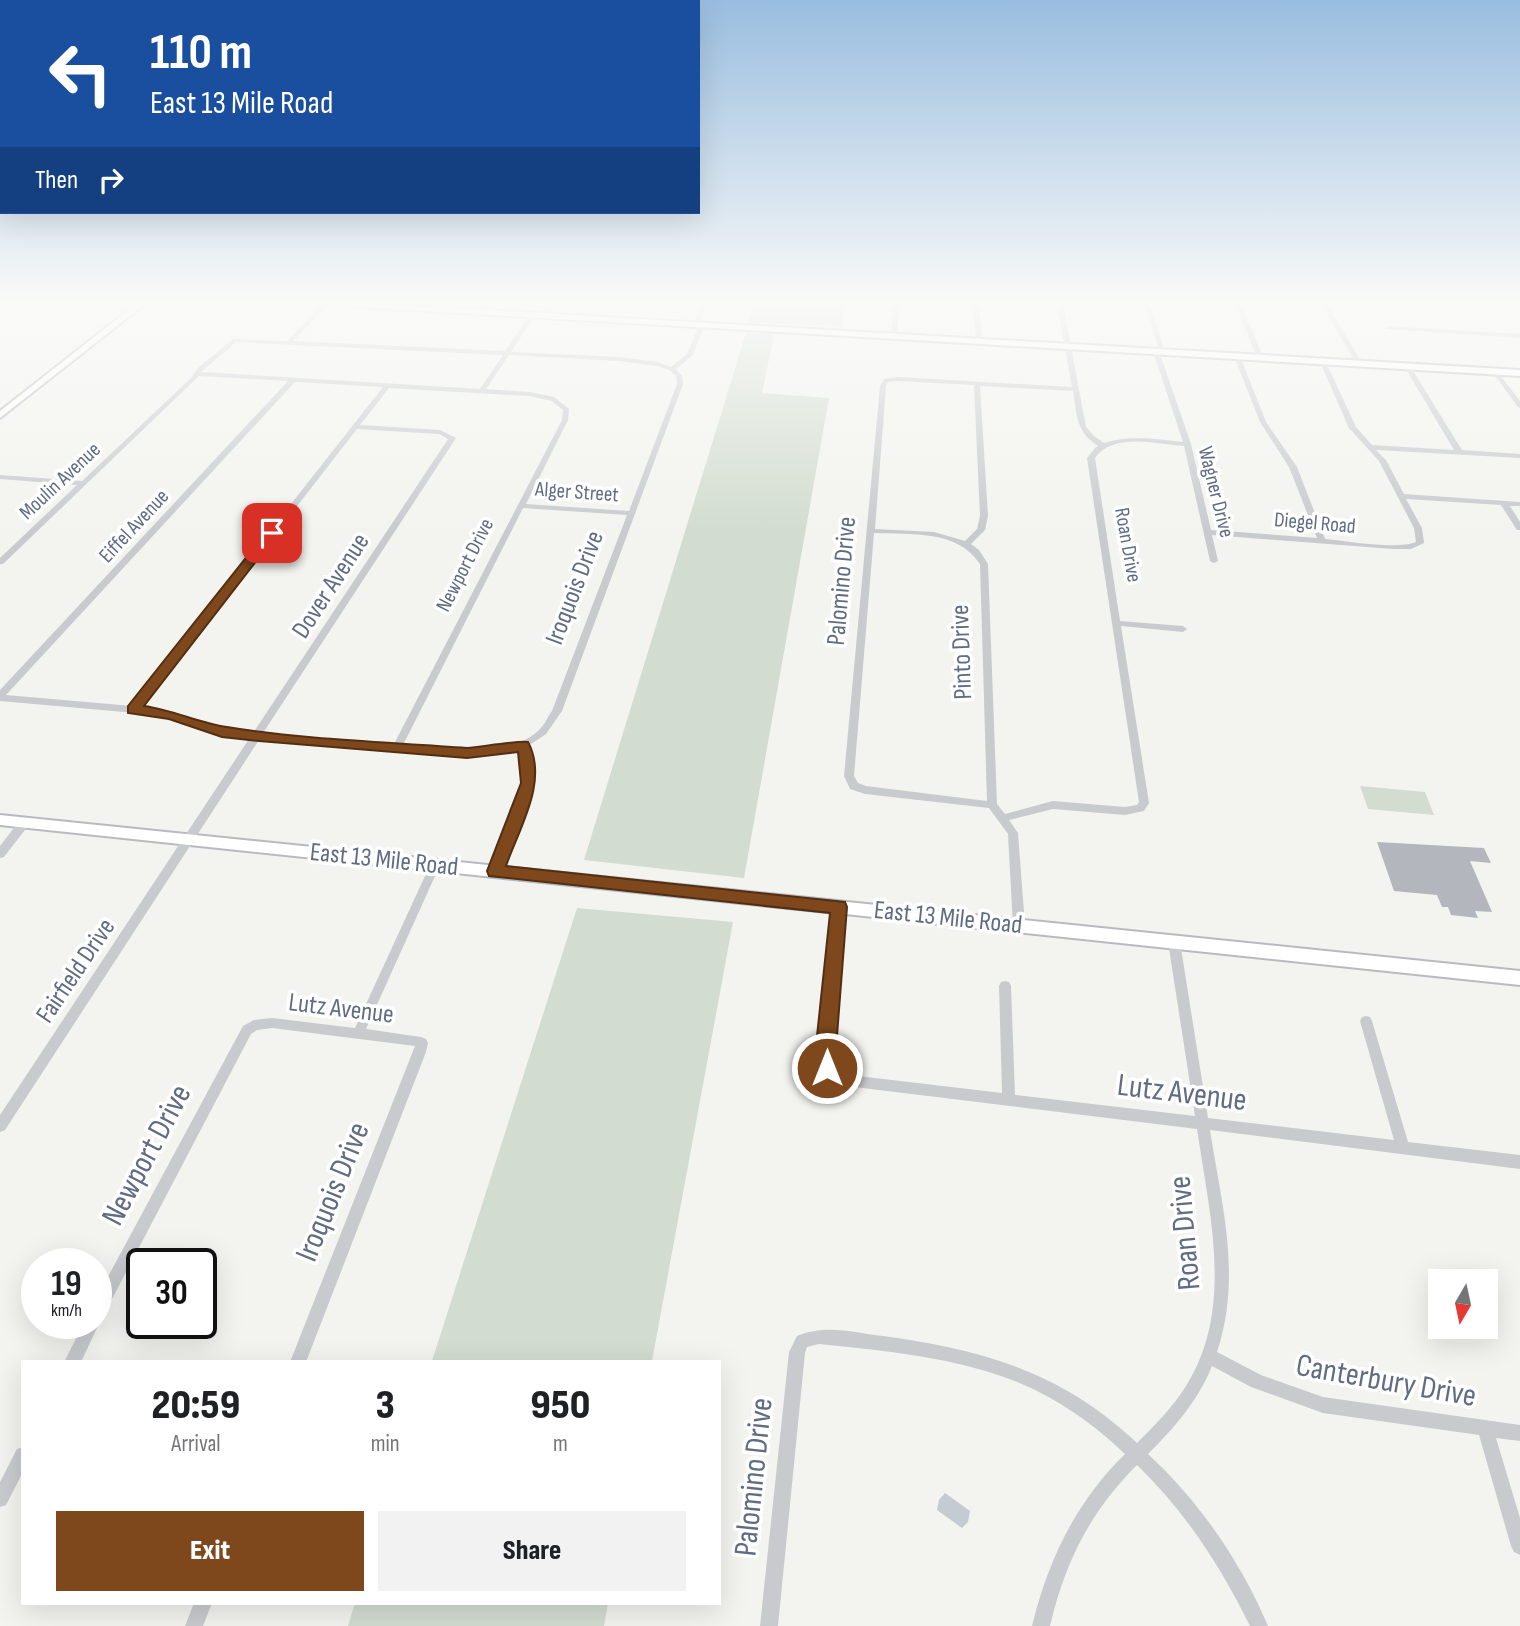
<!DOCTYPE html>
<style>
body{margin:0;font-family:"Sofia Sans Condensed",sans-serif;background:#f2f2f2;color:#202124;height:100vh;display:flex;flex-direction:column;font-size:26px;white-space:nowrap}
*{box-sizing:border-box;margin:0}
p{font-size:23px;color:#757577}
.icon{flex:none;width:38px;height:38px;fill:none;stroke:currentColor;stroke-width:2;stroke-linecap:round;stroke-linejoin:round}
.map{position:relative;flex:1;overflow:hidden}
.sheet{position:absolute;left:21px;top:1360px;width:700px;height:245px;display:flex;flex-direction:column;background:#fff;border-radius:0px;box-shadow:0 7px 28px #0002}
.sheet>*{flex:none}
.guide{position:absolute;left:0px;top:0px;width:700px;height:214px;box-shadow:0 7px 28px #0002;background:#1a4fa0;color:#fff;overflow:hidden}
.needle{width:46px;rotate:189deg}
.buttons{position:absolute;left:1428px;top:1269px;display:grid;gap:14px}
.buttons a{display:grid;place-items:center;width:70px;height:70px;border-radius:0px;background:#fff;box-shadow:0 7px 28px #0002;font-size:35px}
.speed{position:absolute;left:21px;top:1248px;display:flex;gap:14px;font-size:35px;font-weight:700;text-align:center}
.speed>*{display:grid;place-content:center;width:91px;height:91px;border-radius:50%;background:#fff;box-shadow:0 7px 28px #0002;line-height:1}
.speed small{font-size:18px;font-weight:400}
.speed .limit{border:4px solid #111;border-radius:10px;background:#fff;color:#111}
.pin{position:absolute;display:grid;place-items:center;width:60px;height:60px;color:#fff;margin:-30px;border-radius:14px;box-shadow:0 4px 10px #0006}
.me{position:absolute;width:77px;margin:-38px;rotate:0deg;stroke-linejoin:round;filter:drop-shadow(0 0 5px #0008)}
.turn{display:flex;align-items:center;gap:24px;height:147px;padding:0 35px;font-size:32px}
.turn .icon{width:91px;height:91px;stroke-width:2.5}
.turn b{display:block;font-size:49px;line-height:60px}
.then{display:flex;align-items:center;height:66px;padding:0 35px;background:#0003;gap:14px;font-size:26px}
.eta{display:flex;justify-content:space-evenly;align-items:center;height:119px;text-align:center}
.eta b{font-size:42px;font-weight:800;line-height:49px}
.action{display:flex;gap:14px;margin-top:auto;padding:14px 35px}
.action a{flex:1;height:80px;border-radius:0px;background:#7e481c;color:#fff;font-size:28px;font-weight:800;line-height:80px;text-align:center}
.action a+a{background:#f2f2f2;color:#202124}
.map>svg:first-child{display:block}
.green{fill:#d2dcd0}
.water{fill:#c4cbd2}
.building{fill:#b3b7bd}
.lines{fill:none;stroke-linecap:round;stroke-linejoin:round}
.secondary-casing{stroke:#b8bac0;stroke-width:4}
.street{fill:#c8cace;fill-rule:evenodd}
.secondary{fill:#fff;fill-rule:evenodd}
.route{fill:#7e481c;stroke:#522f12;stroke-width:2}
.labels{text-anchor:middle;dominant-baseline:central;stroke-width:7;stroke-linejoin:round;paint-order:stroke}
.far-street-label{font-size:21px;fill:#616c83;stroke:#fff}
.street-label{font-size:26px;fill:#616c83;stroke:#fff}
.near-street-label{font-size:32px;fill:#616c83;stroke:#fff}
</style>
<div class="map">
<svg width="1520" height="1626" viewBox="0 0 1520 1626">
<rect width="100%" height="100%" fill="#f3f4ef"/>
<path class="green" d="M 753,304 L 844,304 L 842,327 L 748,322 Z
M 746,333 L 774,334 L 762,393 L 829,398 L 744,878 L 584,860 Z
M 1360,786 L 1425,792 L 1434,815 L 1368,809 Z
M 577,908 L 733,922 L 652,1361 L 432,1361 Z
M 355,1603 L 608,1603 L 604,1626 L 348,1626 Z"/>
<path class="water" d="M 945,1493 L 970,1511 L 968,1522 L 962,1528 L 937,1510 L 939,1500 Z"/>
<path class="building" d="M 1377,842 L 1484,848 L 1491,863 L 1470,861 L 1492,912 L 1475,911 L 1478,918 L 1451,915 L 1448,907 L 1442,907 L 1437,895 L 1394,891 Z"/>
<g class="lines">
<defs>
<path id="secondary" d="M 136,304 L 145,304 L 0,418 L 0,411 Z
M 337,304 L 382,304 L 1520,370 L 1520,376 L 341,306 Z
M 0,815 L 1520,971 L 1520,985 L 0,825 Z"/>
</defs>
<use href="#secondary" class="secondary-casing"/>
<path class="street" d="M 323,304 L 329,304 L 293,341 L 505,351 L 529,316 L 531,315 L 534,317 L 511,352 L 619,357 L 658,362 L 671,367 L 687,354 L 697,330 L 694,323 L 701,304 L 707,304 L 700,323 L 703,330 L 692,356 L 676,369 L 682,376 L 683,384 L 562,711 L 546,734 L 528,746 C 539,791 519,834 499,874 L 491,874 L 489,871 C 506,832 529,793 519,749 C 479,759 440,754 400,751 L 396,752 L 392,750 L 259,740 L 5,1130 L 0,1132 L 0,1115 L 249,739 L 241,738 L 158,715 L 0,701 L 0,690 L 288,381 L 199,376 L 3,564 L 0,564 L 0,558 L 77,485 L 0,479 L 0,475 L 82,481 L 191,378 L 198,368 L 233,339 L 287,341 ZM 236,342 L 503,355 L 480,389 L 201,372 ZM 509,355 L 619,361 L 657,366 L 670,370 L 676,376 L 677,384 L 629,511 L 526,504 L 568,420 L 569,409 L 554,397 L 529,392 L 486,389 ZM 295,382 L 383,387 L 132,706 L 6,695 ZM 389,388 L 529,396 L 552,401 L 563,410 L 562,420 L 394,744 L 263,733 L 456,438 L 440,430 L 360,425 ZM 357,429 L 439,434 L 448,439 L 253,733 L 241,732 L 158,709 L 141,707 ZM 523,508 L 627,515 L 552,711 C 548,716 545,724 540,729 C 511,760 442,748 403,745 Z
M 492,304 L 498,304 L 491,315 L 487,315 L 486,314 Z
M 893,304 L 899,304 L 897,335 L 894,337 L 891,335 Z
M 973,304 L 979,304 L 982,341 L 979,343 L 976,341 Z
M 1057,304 L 1063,304 L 1086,427 L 1094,436 L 1104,443 C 1130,435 1156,439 1183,442 L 1153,351 L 1156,349 L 1159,351 L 1191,444 L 1211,530 L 1317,538 L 1289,467 L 1260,422 L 1234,356 L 1237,354 L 1240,356 L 1266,422 L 1297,467 L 1325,539 C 1347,541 1398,550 1416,542 L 1414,528 L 1379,461 L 1349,428 L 1319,360 L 1322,358 L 1325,360 L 1356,427 L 1372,445 L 1454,450 L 1404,366 L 1407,364 L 1410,366 L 1462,450 L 1520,454 L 1520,458 L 1376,450 L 1386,460 L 1404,494 L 1520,502 L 1520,506 L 1510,506 L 1520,522 L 1520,530 L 1517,530 L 1501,505 L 1406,499 L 1422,528 L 1424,543 L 1411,549 L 1393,549 L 1212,535 L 1218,561 L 1214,563 L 1210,561 L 1184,446 C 1157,444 1113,432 1095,458 L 1120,621 L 1183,626 L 1187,629 L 1183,632 L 1121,626 L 1149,803 L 1144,811 L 1125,815 L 1053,809 L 1009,820 L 1018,833 L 1025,926 L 1023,929 L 1019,931 L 1015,929 L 1013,926 L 1008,834 L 989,808 L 865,794 L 850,789 L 844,776 L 880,386 L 884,379 L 898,377 L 1072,387 ZM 898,381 L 974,385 L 980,516 L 977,529 L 965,541 L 934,532 L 875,529 L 886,386 L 888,382 ZM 980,386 L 1073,391 C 1077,415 1076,432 1098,446 L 1095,448 L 1087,458 L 1139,802 L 1137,805 L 1125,807 L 1053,801 L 1005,814 L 997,804 L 988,564 L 979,550 L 971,544 L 985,530 L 988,516 ZM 874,533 C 911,535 957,529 980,564 L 987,801 L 866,786 L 858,783 L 854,776 Z
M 1144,304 L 1150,304 L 1165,353 L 1160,352 Z
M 1235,304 L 1241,304 L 1263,357 L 1262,358 L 1257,357 Z
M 1321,304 L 1327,304 L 1362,363 L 1361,364 L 1356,363 Z
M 1388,326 L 1520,334 L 1520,338 L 1386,329 L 1385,328 Z
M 1493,371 L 1497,371 L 1520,401 L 1520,408 L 1518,407 L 1493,373 Z
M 24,819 L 28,820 L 29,823 L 28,826 L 4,857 L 0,858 L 0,846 L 20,820 Z
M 435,861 L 439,862 L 440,865 L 366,1029 L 421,1037 L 426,1039 L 428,1043 L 426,1052 L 306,1362 L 290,1362 L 415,1046 L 272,1028 L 257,1030 L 251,1034 L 101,1320 L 99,1321 L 97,1328 L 81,1362 L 64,1362 L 84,1323 L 96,1323 L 96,1299 L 243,1026 L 254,1020 L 272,1018 L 355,1028 L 430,865 L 431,862 Z
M 839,903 L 843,904 L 845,907 L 831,1055 L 833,1065 L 841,1074 L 1002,1093 L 999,986 L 1001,982 L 1005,981 L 1009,982 L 1011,986 L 1015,1095 L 1195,1116 L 1168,942 L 1170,939 L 1174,937 L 1178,939 L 1180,942 L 1208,1118 L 1394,1140 L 1360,1021 L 1362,1017 L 1366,1016 L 1370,1017 L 1372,1021 L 1408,1142 L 1520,1155 L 1520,1169 L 1210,1130 C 1222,1207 1242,1276 1217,1352 L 1261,1375 L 1323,1397 L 1520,1425 L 1520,1441 L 1496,1438 L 1520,1518 L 1520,1555 L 1514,1552 L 1511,1546 L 1479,1435 L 1323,1413 L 1251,1387 L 1212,1366 C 1198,1401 1175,1427 1148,1454 C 1199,1501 1241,1562 1268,1626 L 1250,1626 C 1221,1567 1185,1511 1137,1465 C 1090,1512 1065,1562 1050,1626 L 1032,1626 C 1048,1560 1076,1502 1125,1454 C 1090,1420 1045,1390 998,1375 C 941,1356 879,1350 819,1344 L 807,1347 L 805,1353 L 778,1626 L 760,1626 L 789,1352 L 797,1336 C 823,1325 848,1331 875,1335 C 977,1348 1060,1370 1137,1443 C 1155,1425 1173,1407 1186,1386 C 1235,1308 1209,1213 1197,1129 L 838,1085 C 825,1079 821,1068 819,1055 L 833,907 L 835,904 Z
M 23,1447 L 23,1472 L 6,1505 L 0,1507 L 0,1482 L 17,1449 Z
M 194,1603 L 212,1603 L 203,1626 L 185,1626 Z"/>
<use href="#secondary" class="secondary"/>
</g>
<linearGradient id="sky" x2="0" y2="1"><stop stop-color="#99bddf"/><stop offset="0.57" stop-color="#fafaf8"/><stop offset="1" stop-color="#fafaf8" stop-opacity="0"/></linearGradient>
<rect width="1520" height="532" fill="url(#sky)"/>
<path class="route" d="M 268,530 L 278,533 L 144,706 C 173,710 199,723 227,727 C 305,740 387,742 467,748 C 481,747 519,740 528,742 C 549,781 519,828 506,866 L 845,902 L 847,907 L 834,1074 L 827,1077 L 820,1074 L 815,1055 L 830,913 L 489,876 L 487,871 L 521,783 L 518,752 L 467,758 L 259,741 L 222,737 L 169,719 L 128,713 L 128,706 Z"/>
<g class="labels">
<g class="far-street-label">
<text transform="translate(60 481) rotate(-43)">Moulin Avenue</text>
<text transform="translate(577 492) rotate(4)">Alger Street</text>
<text transform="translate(1216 492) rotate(76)">Wagner Drive</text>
<text transform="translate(1315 523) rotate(5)">Diegel Road</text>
<text transform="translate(134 526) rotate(-47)">Eiffel Avenue</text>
<text transform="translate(1128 545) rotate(80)">Roan Drive</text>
<text transform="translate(465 565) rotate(-63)">Newport Drive</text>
</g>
<g class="street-label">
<text transform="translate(842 581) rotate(-85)">Palomino Drive</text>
<text transform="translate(331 586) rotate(-57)">Dover Avenue</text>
<text transform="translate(575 588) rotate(-69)">Iroquois Drive</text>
<text transform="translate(962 652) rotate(-92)">Pinto Drive</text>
<text transform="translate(384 860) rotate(6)">East 13 Mile Road</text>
<text transform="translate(948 918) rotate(6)">East 13 Mile Road</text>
<text transform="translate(76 971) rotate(-56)">Fairfield Drive</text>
<text transform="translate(341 1009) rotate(7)">Lutz Avenue</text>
</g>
<g class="near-street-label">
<text transform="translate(1182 1093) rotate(7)">Lutz Avenue</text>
<text transform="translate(147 1155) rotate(-62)">Newport Drive</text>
<text transform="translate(333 1192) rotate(-68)">Iroquois Drive</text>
<text transform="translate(1185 1233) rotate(-95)">Roan Drive</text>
<text transform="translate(1386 1381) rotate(10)">Canterbury Drive</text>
<text transform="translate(754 1477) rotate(-84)">Palomino Drive</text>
</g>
</g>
</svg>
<div class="buttons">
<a><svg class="needle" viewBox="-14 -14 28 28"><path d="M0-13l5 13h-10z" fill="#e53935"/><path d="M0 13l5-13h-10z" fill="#757577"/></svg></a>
</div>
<div class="speed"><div>19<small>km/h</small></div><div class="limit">30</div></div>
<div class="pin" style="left:272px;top:533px;background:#d93025"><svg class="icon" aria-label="arrive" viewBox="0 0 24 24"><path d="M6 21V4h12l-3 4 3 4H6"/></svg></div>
<svg class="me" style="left:827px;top:1068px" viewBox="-20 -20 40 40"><circle r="17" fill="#7e481c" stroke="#fff" stroke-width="3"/><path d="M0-11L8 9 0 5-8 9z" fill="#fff"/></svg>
<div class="guide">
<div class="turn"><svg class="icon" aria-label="left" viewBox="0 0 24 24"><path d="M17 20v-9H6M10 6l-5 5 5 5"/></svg><div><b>110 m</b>East 13 Mile Road</div></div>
<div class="then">Then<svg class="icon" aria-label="right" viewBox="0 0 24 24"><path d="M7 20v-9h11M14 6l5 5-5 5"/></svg></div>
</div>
<section class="sheet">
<div class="eta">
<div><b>20:59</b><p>Arrival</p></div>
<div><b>3</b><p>min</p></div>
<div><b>950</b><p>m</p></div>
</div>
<div class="action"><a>Exit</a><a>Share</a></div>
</section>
</div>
